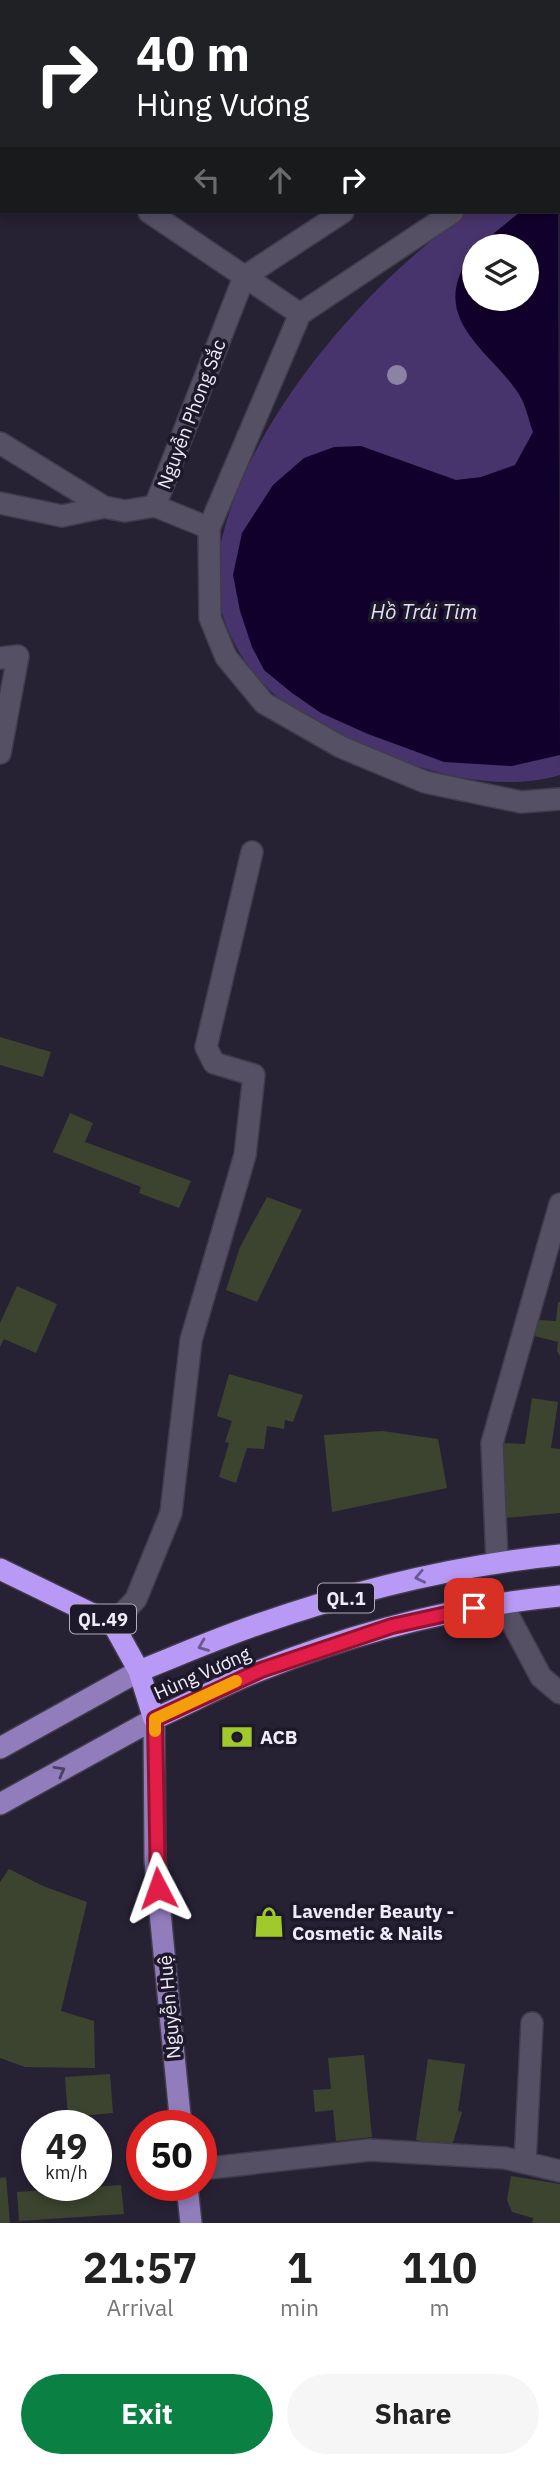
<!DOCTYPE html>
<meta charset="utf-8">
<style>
body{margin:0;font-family:"IBM Plex Sans",sans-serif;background:#f6f6f6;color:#222;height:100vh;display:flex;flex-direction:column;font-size:26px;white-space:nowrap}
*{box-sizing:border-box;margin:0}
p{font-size:23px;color:#767676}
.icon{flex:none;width:38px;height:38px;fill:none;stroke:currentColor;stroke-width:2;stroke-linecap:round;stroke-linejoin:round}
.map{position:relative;height:2223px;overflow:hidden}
.details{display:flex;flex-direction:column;background:#fff;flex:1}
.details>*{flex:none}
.banner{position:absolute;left:0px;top:0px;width:560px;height:214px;box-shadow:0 4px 10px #0003;background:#202124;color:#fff;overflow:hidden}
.buttons{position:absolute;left:462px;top:234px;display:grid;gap:14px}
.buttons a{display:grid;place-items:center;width:77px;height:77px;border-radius:50%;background:#fff;box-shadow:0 4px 10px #0003;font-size:35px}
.speed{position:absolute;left:21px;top:2110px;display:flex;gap:14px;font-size:35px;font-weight:700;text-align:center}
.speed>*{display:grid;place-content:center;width:91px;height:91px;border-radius:50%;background:#fff;box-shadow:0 4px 10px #0003;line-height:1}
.speed small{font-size:18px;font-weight:400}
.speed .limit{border:10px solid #d22;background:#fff;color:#111}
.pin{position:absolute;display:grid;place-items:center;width:60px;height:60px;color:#fff;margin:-30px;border-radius:14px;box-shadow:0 4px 10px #0006}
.me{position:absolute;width:77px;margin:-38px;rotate:356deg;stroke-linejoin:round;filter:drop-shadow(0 0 5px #0008)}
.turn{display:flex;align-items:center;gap:24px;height:147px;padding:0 21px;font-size:32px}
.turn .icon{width:91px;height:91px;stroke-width:2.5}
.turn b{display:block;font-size:49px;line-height:60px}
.lanes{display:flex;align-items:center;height:66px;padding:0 21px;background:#0003;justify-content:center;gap:35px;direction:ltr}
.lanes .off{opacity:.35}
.eta{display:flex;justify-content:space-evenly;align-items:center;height:119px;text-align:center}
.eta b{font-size:42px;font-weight:700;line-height:49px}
.primary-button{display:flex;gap:14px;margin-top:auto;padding:14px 21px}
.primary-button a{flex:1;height:80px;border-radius:42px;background:#0b8043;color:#fff;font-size:28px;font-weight:700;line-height:80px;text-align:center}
.primary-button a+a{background:#f6f6f6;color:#222}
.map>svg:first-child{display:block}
.green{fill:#48346c;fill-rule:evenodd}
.water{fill:#12002c}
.building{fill:#3c442f}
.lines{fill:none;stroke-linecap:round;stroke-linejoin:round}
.minor-casing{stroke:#413c4c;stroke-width:24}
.major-casing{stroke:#413c4c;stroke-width:24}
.highway-casing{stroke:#413c4c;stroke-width:24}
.minor{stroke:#565065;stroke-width:21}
.major{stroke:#917cbc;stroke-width:21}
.highway{stroke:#b89af6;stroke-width:21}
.tree{fill:#8c82a2}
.oneway{stroke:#6a5990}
.oneway2{stroke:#4b4064}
.route-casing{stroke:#92132f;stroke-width:18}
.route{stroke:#e11d48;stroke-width:12}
.slow{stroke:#f59e0b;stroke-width:12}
.labels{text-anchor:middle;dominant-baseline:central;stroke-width:7;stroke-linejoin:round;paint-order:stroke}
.shield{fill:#1d182a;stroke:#b0acba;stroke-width:2}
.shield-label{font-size:18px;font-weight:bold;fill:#efebf8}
.street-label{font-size:19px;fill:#efebf8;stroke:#1d182a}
.poi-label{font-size:19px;font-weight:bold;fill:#efebf8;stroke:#1d182a;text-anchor:start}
.water-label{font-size:21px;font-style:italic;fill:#e5e0f5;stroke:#1d182a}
</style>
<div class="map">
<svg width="560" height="2223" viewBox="0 0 560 2223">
<rect width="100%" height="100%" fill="#272134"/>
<path class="green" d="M 558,173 L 560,775 C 499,793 431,774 374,750 C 334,733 287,712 258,678 C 233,649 213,606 217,567 C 227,477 294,379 354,314 C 383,282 414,254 447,228 C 453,223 461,214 468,212 C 481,208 541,212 558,212 ZM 474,247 L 527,247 L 527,299 L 474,299 Z"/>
<path class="water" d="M 558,195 L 560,755 L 512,766 L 444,762 L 368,734 L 321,713 L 292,693 L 264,670 L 252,647 L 240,611 L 233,575 L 242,533 L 273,485 L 304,458 L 334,447 L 361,446 L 456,480 L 481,477 L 515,465 L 533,432 C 529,421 526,406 520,396 C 496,356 437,326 461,272 C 464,264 467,256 474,249 L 474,299 L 527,299 L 527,247 L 477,247 L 520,212 L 558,212 Z"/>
<path class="building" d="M 0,1037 L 51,1052 L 43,1077 L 0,1065 Z
M 70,1113 L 93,1123 L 85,1142 L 191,1181 L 179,1208 L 139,1193 L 141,1187 L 53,1152 Z
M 267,1197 L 302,1210 L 257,1302 L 226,1290 L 240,1247 Z
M 17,1286 L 57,1304 L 36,1353 L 4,1339 L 0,1347 L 0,1323 Z
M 558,1302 L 560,1302 L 560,1356 L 557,1351 L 558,1342 L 535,1336 L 538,1320 L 556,1321 Z
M 229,1374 L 303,1395 L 293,1422 L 285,1420 L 284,1429 L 267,1426 L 264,1449 L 247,1448 L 236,1483 L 219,1477 L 229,1443 L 225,1442 L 232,1421 L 217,1416 Z
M 532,1398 L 558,1402 L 551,1448 L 560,1449 L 560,1513 L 504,1518 L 501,1443 L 525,1444 Z
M 382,1431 L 438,1439 L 447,1488 L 332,1512 L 324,1435 Z
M 9,1869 L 43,1886 L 87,1902 L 61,2011 L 94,2021 L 95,2068 L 25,2067 L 0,2058 L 0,1882 Z
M 364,2055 L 372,2137 L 336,2141 L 333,2110 L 315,2112 L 313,2090 L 331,2089 L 328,2058 Z
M 428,2059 L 465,2064 L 458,2111 L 462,2112 L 452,2146 L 416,2140 Z
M 110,2074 L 113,2113 L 68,2117 L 65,2077 Z
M 511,2176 L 560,2184 L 560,2223 L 532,2223 L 533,2218 L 512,2212 L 507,2200 Z
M 6,2177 L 10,2223 L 0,2223 L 0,2178 Z
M 121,2185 L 124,2214 L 19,2221 L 17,2192 Z"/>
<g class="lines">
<defs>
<path id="minor" d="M 489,0 L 490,2
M 192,2 L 195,0
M 558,70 L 560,69
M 0,98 L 2,101
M 558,131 L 560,135
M 149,212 L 300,314
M 453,212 L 300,314 L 209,528 L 210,618 L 226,657 L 264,703 L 341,747 L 425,782 L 521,802 L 560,799
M 0,443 L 104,507 L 125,511 L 155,506 L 244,277 L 343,212
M 0,503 L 62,516 L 104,507
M 155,506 L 209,528
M 0,658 L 18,656 L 0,753
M 497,1561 L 492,1443 L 560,1204
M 501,1602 L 541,1677 L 560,1693
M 113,1624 L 136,1599 L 171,1513 L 191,1340 L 245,1155 L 254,1075 L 214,1063 L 206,1047 L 252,852
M 525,2163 L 532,2023
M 201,2169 L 370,2150 L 505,2158 L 560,2171"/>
<path id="major" d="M 0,1748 L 139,1671
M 0,1804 L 154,1719 L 155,1861 L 181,2126
M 187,2186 L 191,2223"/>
<path id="highway" d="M 0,1569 L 113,1624 L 139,1671 L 154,1719 C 190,1703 225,1684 261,1670 C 357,1632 458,1606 560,1596
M 139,1671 C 179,1655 218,1638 259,1624 C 356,1590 457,1565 560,1555"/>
</defs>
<use href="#minor" class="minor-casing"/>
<use href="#major" class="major-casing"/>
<use href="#highway" class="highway-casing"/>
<use href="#minor" class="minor"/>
<use href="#major" class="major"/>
<use href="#highway" class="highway"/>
</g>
<circle class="tree" cx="397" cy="375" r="10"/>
<defs><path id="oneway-chevron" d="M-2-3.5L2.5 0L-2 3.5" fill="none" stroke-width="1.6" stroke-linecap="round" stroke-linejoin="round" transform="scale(1.75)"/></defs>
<g class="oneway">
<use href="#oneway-chevron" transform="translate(420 1577) rotate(168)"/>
<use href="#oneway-chevron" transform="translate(203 1646) rotate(158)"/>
</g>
<use class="oneway2" href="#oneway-chevron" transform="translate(60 1771) rotate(-29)"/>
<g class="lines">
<defs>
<path id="route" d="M 158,1888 L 155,1719 L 261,1670 L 392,1626 L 474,1608"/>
</defs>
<use href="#route" class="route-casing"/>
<use href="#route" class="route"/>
<path class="slow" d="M 155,1731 L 155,1719 L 236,1681"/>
</g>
<defs>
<symbol id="bank-bare" viewBox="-9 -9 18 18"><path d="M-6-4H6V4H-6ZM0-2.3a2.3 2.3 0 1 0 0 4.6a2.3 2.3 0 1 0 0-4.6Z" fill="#a0c92c" stroke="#1d182a" stroke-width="2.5" paint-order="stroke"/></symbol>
<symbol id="shop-bare" viewBox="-9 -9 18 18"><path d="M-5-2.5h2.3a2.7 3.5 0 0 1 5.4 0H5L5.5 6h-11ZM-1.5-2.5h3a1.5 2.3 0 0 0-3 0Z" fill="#a0c92c" stroke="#1d182a" stroke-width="2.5" paint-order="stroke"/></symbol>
</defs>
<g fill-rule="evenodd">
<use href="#bank-bare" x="215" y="1715" width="44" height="44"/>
<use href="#shop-bare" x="247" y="1900" width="44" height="44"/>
</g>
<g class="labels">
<g class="shield">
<rect x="318" y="1583.5" width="56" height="29" rx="5"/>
<rect x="70" y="1604.5" width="66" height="29" rx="5"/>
</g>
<g class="shield-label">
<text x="346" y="1598">QL.1</text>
<text x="103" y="1619">QL.49</text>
</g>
<g class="street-label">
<text transform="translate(191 414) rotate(-69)">Nguyễn Phong Sắc</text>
<text transform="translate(202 1673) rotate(-24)">Hùng Vương</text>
<text transform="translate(169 2007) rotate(-95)">Nguyễn Huệ</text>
</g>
<g class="poi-label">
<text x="260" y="1737">ACB</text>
<text x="292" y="1911">Lavender Beauty -<tspan x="292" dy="22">Cosmetic &amp; Nails</tspan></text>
</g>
<g class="water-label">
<text x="424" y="611">Hồ Trái Tim</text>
</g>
</g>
</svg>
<div class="buttons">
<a><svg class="icon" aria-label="layers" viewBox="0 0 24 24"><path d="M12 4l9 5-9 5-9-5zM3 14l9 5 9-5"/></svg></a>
</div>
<div class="speed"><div>49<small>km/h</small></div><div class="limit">50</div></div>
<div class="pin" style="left:474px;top:1608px;background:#d93025"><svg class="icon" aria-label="arrive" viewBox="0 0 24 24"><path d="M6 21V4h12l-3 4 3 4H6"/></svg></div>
<svg class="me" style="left:158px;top:1888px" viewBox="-20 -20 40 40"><path d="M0-17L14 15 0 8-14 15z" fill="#e11d48" stroke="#fff" stroke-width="4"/></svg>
<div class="banner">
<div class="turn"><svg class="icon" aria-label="right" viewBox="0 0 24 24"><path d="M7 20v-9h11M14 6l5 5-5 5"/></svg><div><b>40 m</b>Hùng Vương</div></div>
<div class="lanes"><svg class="icon off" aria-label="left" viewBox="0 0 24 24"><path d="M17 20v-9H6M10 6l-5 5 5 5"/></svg><svg class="icon off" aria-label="ahead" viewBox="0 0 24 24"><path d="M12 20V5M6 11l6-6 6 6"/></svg><svg class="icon" aria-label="right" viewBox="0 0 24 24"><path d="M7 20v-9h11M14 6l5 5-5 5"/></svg></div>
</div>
</div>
<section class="details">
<div class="eta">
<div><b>21:57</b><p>Arrival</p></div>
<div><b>1</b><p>min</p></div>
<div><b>110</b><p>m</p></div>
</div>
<div class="primary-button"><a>Exit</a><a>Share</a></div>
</section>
